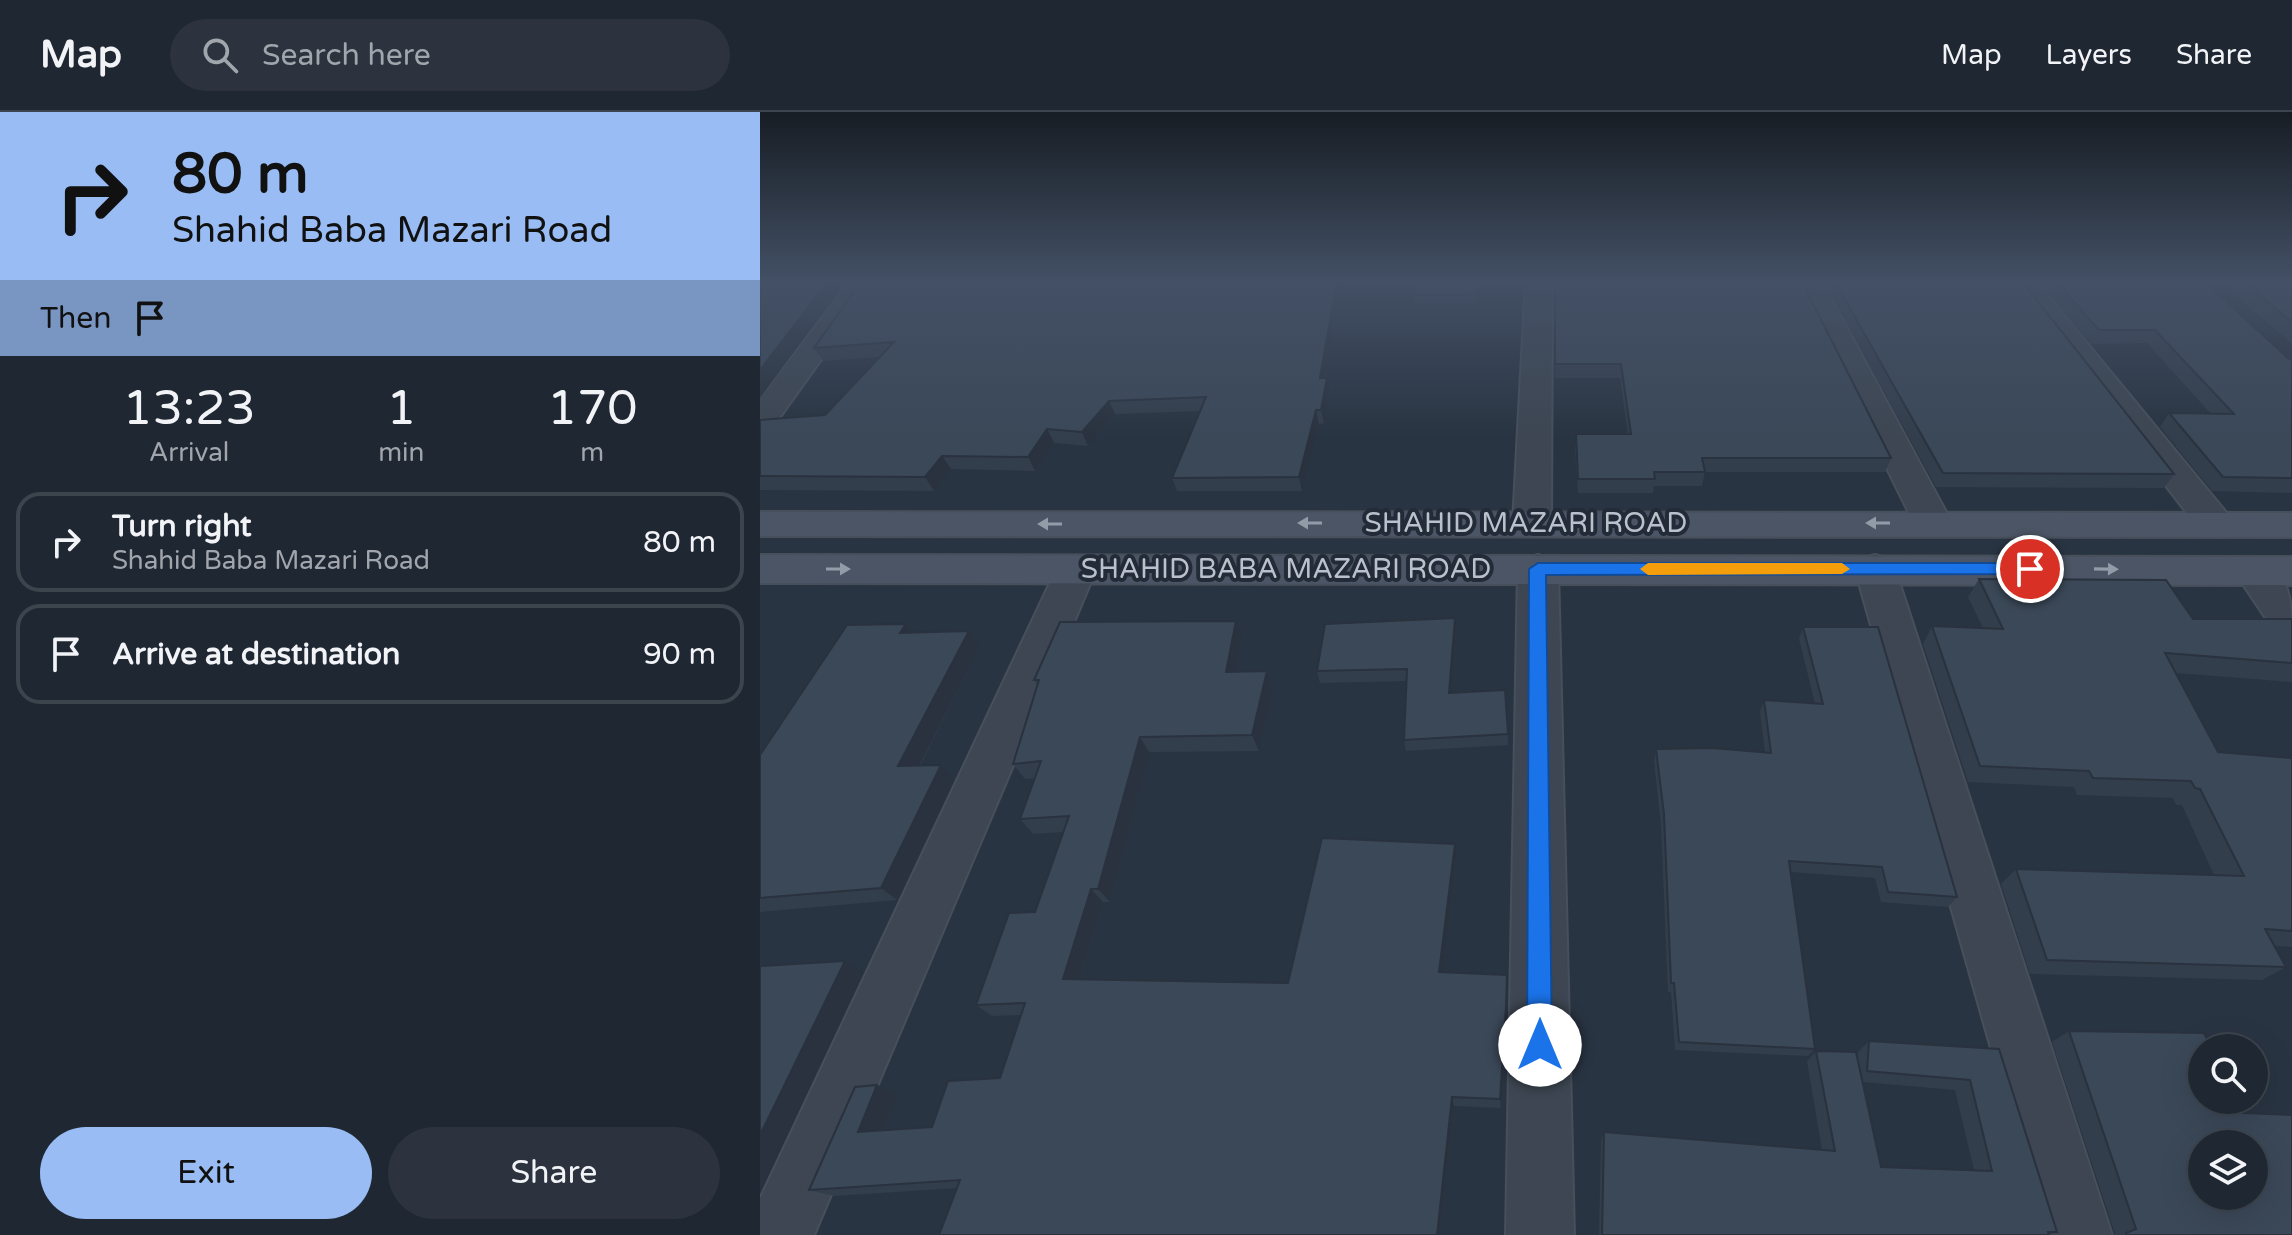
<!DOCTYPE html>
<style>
body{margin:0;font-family:"Varela Round",sans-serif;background:#2c333e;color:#f1f3f6;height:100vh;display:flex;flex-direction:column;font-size:30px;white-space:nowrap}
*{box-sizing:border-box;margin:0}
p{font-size:26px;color:#a1a5ac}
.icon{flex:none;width:44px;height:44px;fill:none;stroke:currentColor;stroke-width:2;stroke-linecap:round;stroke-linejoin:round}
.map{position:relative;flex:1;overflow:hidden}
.drawer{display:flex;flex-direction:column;background:#1f2732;width:760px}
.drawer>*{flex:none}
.hud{background:#98bcf3;color:#111;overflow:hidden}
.tools{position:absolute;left:1428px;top:922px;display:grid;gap:16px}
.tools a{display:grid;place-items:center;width:80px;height:80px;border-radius:50%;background:#1f2732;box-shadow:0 8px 32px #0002,0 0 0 2px #3c444d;font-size:40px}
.pin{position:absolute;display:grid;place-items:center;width:68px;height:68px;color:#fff;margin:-34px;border:4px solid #fff;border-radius:50%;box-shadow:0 2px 8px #0007}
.me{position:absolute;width:88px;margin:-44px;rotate:0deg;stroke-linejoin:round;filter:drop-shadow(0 0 6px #0008)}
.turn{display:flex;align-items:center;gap:28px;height:168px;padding:0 40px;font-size:36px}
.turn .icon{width:104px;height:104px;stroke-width:2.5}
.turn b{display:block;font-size:56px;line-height:68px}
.then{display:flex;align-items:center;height:76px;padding:0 40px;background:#0003;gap:16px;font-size:30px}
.eta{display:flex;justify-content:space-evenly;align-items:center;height:136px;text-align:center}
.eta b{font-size:48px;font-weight:600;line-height:56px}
.primary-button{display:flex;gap:16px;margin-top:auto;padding:16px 40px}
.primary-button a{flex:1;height:92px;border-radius:48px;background:#98bcf3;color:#111;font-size:32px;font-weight:600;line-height:92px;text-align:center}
.primary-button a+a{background:#2c333e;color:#f1f3f6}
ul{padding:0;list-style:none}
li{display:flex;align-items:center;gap:24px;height:100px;margin:0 16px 12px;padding:0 24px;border:4px solid #3c444d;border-radius:24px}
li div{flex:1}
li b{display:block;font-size:30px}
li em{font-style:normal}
header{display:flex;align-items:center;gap:48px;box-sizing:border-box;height:112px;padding:0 40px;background:#1f2732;border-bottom:2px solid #3c444d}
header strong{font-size:38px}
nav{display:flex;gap:44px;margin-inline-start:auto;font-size:28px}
.search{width:560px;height:72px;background:#2c333e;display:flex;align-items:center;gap:20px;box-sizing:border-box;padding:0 28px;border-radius:44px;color:#a1a5ac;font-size:30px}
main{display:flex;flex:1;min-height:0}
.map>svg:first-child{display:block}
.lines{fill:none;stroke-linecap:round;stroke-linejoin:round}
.street-casing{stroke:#474f5b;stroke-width:4}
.secondary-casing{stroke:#474f5b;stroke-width:4}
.street{fill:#3d4652;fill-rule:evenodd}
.secondary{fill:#4b5565;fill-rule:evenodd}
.wall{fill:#333e4c;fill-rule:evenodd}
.shaded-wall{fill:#29323e}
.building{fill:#3b4858;stroke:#29323e;stroke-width:2;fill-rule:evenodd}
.oneway{fill:#939ba8}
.route{fill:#1a73e8;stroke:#114b97;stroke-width:2}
.slow{fill:#f59e0b}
.labels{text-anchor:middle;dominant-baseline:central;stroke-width:8;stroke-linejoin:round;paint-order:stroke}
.street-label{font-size:28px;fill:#bac1cc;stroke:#222b37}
</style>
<header>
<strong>Map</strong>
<div class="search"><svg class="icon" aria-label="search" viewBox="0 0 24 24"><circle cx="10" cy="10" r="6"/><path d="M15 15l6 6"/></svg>Search here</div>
<nav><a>Map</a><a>Layers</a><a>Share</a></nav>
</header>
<main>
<section class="drawer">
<div class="hud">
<div class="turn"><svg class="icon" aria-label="right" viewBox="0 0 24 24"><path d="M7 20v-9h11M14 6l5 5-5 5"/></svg><div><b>80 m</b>Shahid Baba Mazari Road</div></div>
<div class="then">Then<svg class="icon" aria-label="arrive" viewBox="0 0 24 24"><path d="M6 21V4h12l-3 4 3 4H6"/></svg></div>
</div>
<div class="eta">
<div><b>13:23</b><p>Arrival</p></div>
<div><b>1</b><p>min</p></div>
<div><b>170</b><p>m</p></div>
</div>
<ul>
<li><svg class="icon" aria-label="right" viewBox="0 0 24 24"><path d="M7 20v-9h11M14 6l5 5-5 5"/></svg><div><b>Turn right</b><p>Shahid Baba Mazari Road</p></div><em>80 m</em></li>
<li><svg class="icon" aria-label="arrive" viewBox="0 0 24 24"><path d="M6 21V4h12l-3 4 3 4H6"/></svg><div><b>Arrive at destination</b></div><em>90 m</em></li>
</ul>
<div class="primary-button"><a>Exit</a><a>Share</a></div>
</section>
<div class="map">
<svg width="1532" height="1123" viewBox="0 0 1532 1123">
<rect width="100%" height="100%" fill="#293442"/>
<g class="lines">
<defs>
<path id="street" d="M 91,168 L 118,168 L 12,316 L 0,319 L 0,287 Z
M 766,168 L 792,168 L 791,411 L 785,420 L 772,423 L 759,420 L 753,411 Z
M 1034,168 L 1061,168 L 1192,411 L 1186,420 L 1173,423 L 1160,420 L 1154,411 Z
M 1248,168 L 1275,168 L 1469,404 L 1475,413 L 1469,422 L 1456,425 L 1443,422 Z
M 778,443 L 792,447 L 798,457 L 814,1123 L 746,1123 L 758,457 L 764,447 Z
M 1115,443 L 1129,447 L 1135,457 L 1352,1123 L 1284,1123 L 1095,457 L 1101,447 Z
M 316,444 L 330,448 L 336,458 L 54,1123 L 0,1123 L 0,1087 L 296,458 L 302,448 Z
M 1494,445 C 1532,457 1532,494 1532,527 L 1517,523 L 1474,459 L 1480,449 Z"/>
<path id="secondary" d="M 0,400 L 1532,401 L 1532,425 L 0,424 Z
M 0,443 L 1532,445 L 1532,473 L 0,471 Z"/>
</defs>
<use href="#street" class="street-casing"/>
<use href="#secondary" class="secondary-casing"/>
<use href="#street" class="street"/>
<use href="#secondary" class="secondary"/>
</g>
<path class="wall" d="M 717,168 L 717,191 L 655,193 L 654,183 Z
M 795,168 L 1131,346 L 1125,360 L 945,360 L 942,374 L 894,374 L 893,381 L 818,381 L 815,336 L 816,322 L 868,322 L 860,266 L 795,266 Z
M 1063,168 L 1261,168 L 1414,362 L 1404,376 L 1176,375 Z
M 1278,168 L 1443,168 L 1529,247 L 1532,247 L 1532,381 L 1452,379 L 1400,315 L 1409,301 L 1451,302 L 1387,231 L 1331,232 Z
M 1458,168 L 1532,168 L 1532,232 Z
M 579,178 L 565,266 L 567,266 L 570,279 L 564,311 L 559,312 L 542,379 L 417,379 L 412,366 L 440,299 L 355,302 L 328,334 L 294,331 L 275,359 L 191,357 L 174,379 L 0,378 L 0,308 L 65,303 L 120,245 L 63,249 L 54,236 Z
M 1219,467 L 1433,507 L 1532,507 L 1532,570 L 1416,561 L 1458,640 L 1532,646 L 1532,835 L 1514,834 L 1526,855 L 1502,868 L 1270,862 L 1241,772 L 1256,757 L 1454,763 L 1422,693 L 1416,693 L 1413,686 L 1317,683 L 1314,675 L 1208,670 L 1163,532 L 1172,514 L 1223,516 L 1208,485 Z
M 146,512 L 153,521 L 209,519 L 220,534 L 160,654 L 181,653 L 194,667 L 137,788 L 0,800 L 0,643 Z
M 1043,515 L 1197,785 L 1188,795 L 1121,790 L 1115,766 L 1031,760 L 1055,937 L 1048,944 L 915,938 L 911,880 L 908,880 L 901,713 L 894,649 L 896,637 L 1005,640 L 1000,600 L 1004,588 L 1055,591 L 1039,527 Z
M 696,518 L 691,580 L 745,578 L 748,633 L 646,639 L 644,628 L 646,569 L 560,571 L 557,559 Z
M 482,525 L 475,560 L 507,559 L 513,575 L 499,639 L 389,640 L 350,790 L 343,790 L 320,867 L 528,871 L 696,746 L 683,860 L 747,863 L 747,905 L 741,996 L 694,994 L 680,1123 L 179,1123 L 197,1076 L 74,1084 L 49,1078 L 138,982 L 124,1018 L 172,1015 L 240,966 L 261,903 L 232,904 L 216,893 L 275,800 L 303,720 L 273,722 L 260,707 L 275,666 L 265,667 L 253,652 L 277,573 L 274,568 Z
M 1309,919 L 1532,1123 L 1352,1123 L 1355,1122 L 1292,930 Z
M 1109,929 L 1239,937 L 1297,1120 L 1289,1123 L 839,1123 L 841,1029 L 844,1020 L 1062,1038 L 1047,949 L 1056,939 L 1098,945 L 1098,940 ZM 1103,970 L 1195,978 L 1214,1058 L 1121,1055 Z"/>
<path class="shaded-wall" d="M 69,168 L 87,168 L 0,286 L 0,258 Z
M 577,168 L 578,168 L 579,178 L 563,279 L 560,266 Z
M 567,266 L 570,279 L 564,311 L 561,298 Z
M 349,289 L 355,302 L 328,334 L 322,320 Z
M 556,298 L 559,312 L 542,379 L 539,365 Z
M 287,317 L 294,331 L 275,359 L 268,345 Z
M 182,344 L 191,357 L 174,379 L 165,365 Z
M 695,506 L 696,518 L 690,592 L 689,581 Z
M 476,509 L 482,525 L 472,576 L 466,560 Z
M 146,512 L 158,527 L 140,521 Z
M 209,519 L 220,534 L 152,668 L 138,654 Z
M 507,559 L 513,575 L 499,639 L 492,623 Z
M 380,625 L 389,640 L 350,790 L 338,777 Z
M 181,653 L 194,667 L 137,788 L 121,776 Z
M 695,732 L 696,746 L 682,872 L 679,860 Z
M 331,777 L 343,790 L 316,879 L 303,867 Z
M 85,849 L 103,860 L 0,1080 L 0,1023 Z
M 747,863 L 747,905 L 741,996 L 740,987 Z
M 117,973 L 138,982 L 120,1028 L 98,1020 Z
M 692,985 L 694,994 L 680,1123 L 677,1123 Z"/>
<path class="building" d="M 0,168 L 69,168 L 0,258 Z
M 102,168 L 577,168 L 560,266 L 567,266 L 561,298 L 556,298 L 539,365 L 412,366 L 446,285 L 349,289 L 322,320 L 287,317 L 268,345 L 182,344 L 165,365 L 0,364 L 0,308 L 65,303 L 134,230 L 54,236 Z
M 655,168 L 716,168 L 717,182 L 654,183 Z
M 795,168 L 1041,168 L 1131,346 L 942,346 L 945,360 L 894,360 L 895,367 L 818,367 L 816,322 L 871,322 L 861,252 L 795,252 Z
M 1074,168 L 1261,168 L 1414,362 L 1183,361 Z
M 1295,168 L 1443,168 L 1529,247 L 1532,247 L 1532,366 L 1463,365 L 1409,301 L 1474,302 L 1395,218 L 1339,218 Z
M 1482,168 L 1532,168 L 1532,210 Z
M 1219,467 L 1406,468 L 1433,507 L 1532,507 L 1532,551 L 1405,541 L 1458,640 L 1532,646 L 1532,819 L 1505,817 L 1526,855 L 1287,848 L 1256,757 L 1484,764 L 1440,677 L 1435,676 L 1431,669 L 1333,666 L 1329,659 L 1220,654 L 1172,514 L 1243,517 Z
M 695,506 L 689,581 L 745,578 L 748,622 L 644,628 L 647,557 L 557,559 L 565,512 Z
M 476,509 L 466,560 L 507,559 L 492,623 L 380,625 L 338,777 L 331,777 L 303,867 L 528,871 L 562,726 L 695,732 L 679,860 L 747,863 L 746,894 L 740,987 L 692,985 L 677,1123 L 179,1123 L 200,1068 L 49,1078 L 95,975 L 117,973 L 98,1020 L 172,1015 L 188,969 L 240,966 L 265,891 L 216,893 L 249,801 L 275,800 L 309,704 L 260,707 L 281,649 L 253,652 L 279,568 L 274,568 L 300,510 Z
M 146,512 L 140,521 L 209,519 L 138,654 L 181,653 L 121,776 L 0,786 L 0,643 L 87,513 Z
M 1043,515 L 1118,515 L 1197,785 L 1128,780 L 1122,755 L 1029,749 L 1055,937 L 919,930 L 914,871 L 911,871 L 904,702 L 896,637 L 952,636 L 1011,641 L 1004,588 L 1063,592 Z
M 85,849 L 0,1023 L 0,854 Z
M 1309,919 L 1444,921 L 1451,936 L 1442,936 L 1442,988 L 1477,988 L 1483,1001 L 1532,1003 L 1532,1123 L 1367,1123 L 1366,1121 L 1376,1117 ZM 1442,1032 L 1494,1032 L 1494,1084 L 1442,1084 Z
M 1109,929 L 1239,937 L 1297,1120 L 1288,1120 L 1289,1123 L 842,1123 L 844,1020 L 1075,1039 L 1056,939 L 1096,940 L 1121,1055 L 1232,1059 L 1210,968 L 1107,959 Z"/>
<defs><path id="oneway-solid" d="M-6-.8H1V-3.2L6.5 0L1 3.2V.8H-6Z" transform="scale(2)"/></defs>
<g class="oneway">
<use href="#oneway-solid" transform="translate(550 411) rotate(180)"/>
<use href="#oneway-solid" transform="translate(1118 411) rotate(180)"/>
<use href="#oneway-solid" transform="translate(290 412) rotate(180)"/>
<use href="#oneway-solid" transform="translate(78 457)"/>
<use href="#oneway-solid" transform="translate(1346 457) rotate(1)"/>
</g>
<linearGradient id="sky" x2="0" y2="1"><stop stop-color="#171d24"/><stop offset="0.52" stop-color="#435065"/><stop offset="1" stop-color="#435065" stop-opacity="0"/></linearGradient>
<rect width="1532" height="326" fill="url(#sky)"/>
<path class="route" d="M 778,451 L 1270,451 L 1279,457 L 1270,462 L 786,463 L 792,933 L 788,942 L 780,945 L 771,942 L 767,933 L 769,457 Z"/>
<path class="slow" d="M 888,451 L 1082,451 L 1090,457 L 1082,462 L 888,463 L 880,457 Z"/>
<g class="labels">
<g class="street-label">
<text x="766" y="411">SHAHID MAZARI ROAD</text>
<text x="526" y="457">SHAHID BABA MAZARI ROAD</text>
</g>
</g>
</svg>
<div class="tools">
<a><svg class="icon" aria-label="search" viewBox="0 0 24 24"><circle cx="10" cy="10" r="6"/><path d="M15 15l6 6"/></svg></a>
<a><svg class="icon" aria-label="layers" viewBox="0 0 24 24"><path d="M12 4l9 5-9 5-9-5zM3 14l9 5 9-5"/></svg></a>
</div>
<div class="pin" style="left:1270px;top:457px;background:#d93025"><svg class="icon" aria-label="arrive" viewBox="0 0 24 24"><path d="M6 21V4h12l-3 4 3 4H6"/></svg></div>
<svg class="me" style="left:780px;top:933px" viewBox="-20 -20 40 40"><circle r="19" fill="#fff"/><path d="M0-13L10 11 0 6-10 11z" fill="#1a73e8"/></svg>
</div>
</main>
